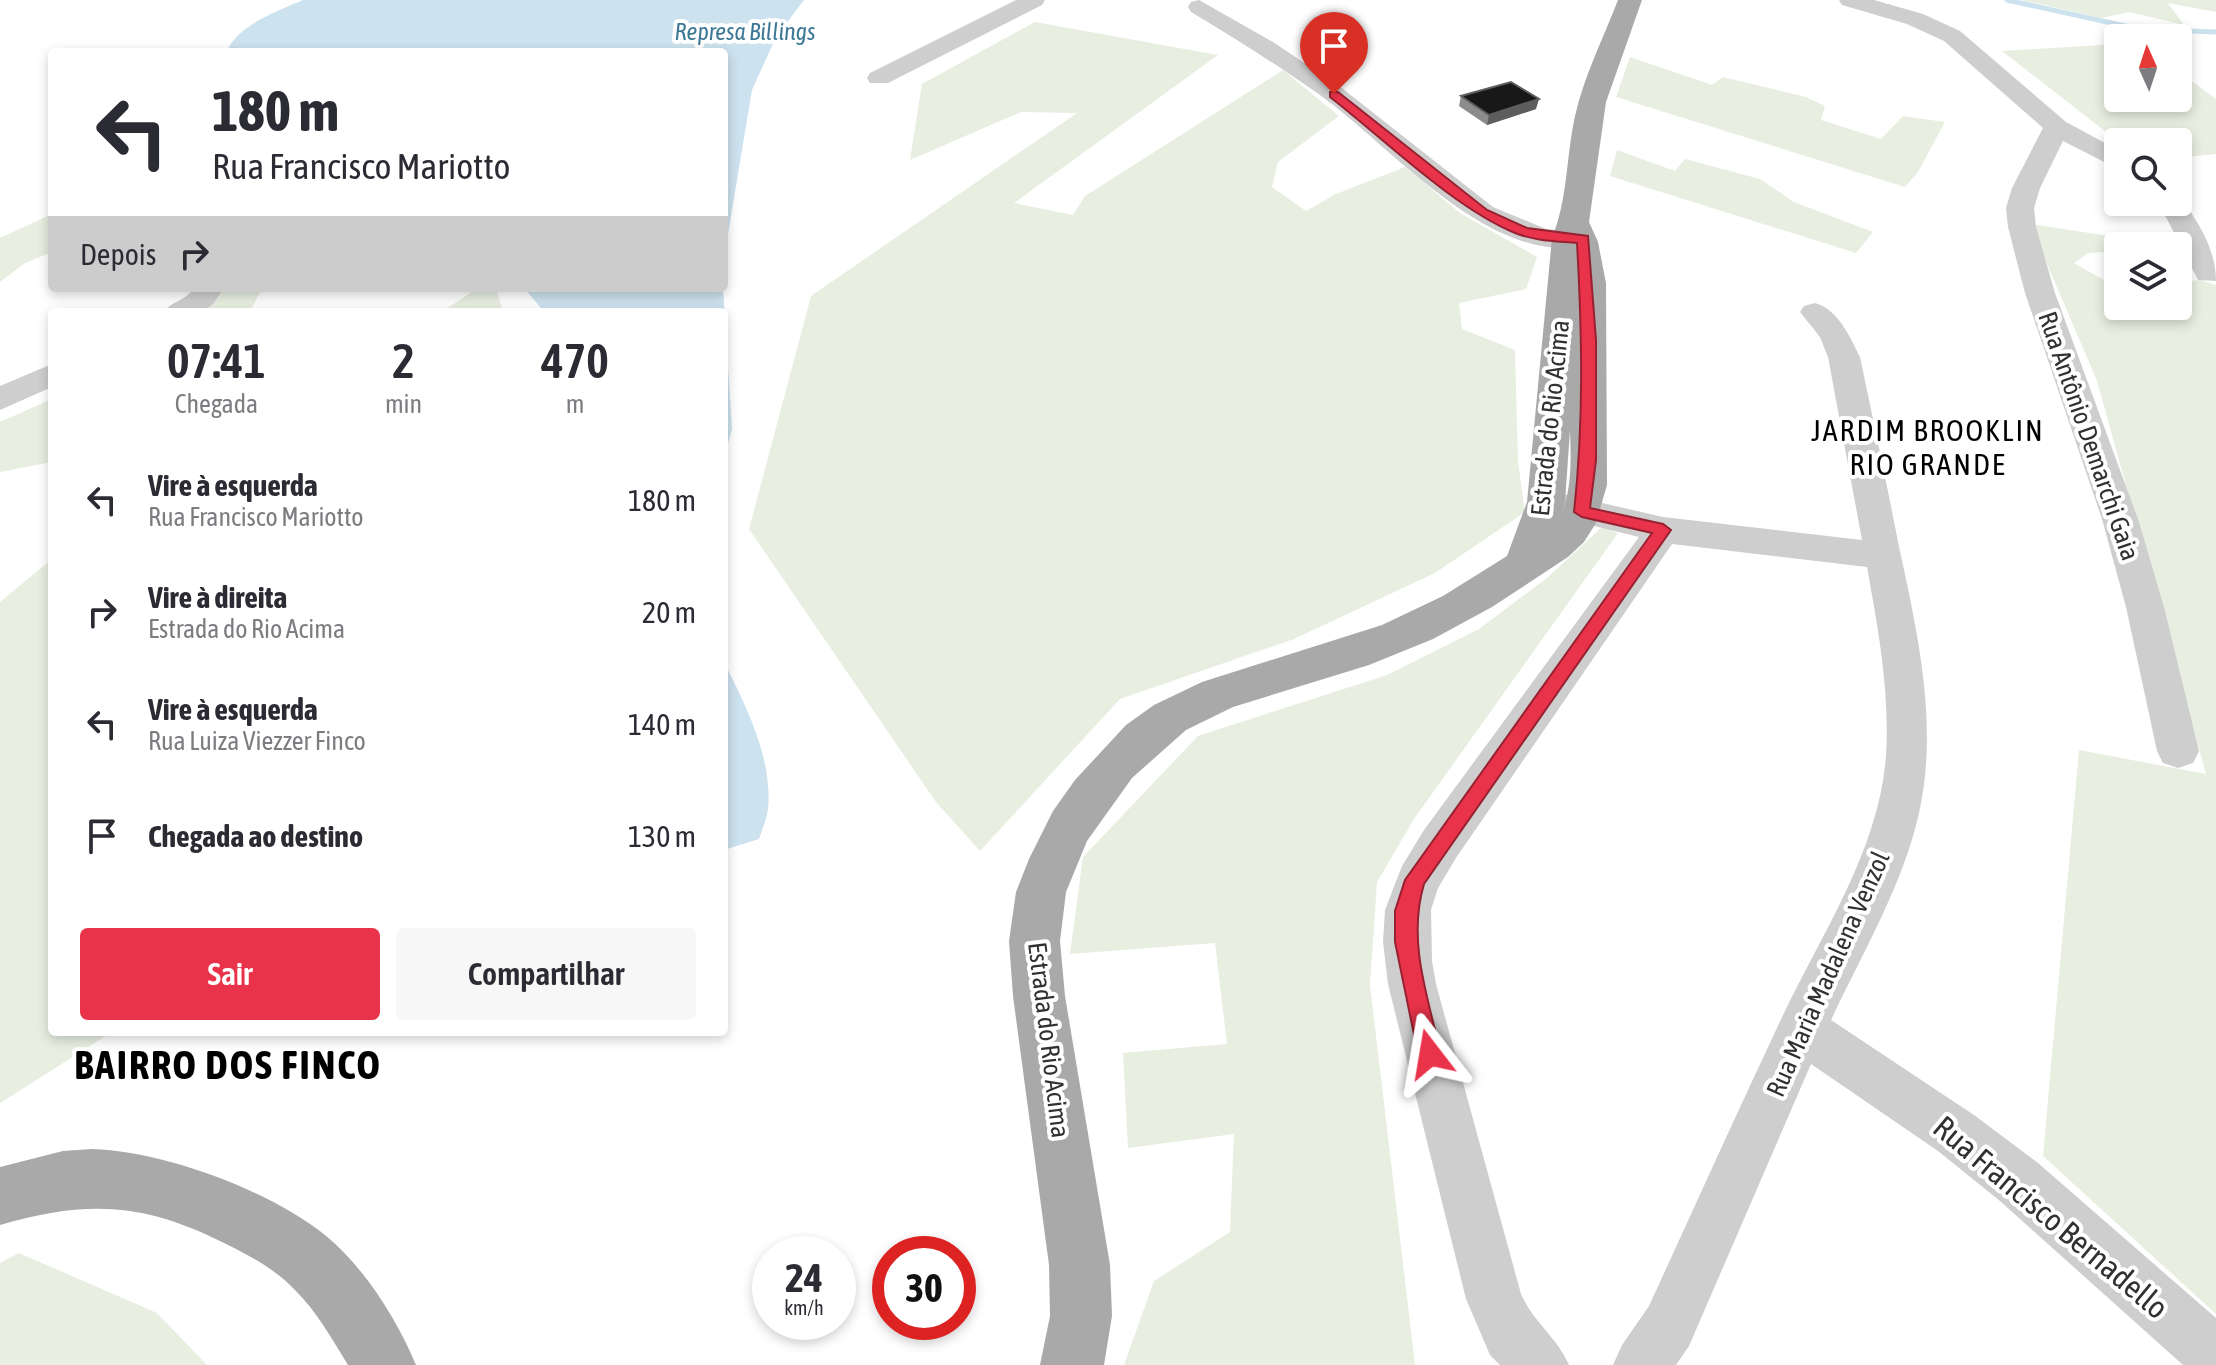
<!DOCTYPE html>
<html lang="pt">
<meta charset="utf-8">
<style>
body{margin:0;font-family:"Asap Condensed",sans-serif;background:#f7f7f7;color:#2b2b33;height:100vh;display:flex;flex-direction:column;font-size:30px;white-space:nowrap}
*{box-sizing:border-box;margin:0}
p{font-size:26px;color:#7c7c81}
.icon{flex:none;width:44px;height:44px;fill:none;stroke:currentColor;stroke-width:2;stroke-linecap:round;stroke-linejoin:round}
.map{position:relative;flex:1;overflow:hidden}
.side{position:absolute;left:48px;top:308px;width:680px;height:728px;display:flex;flex-direction:column;background:#fff;border-radius:8px;box-shadow:0 4px 12px #0003}
.side>*{flex:none}
.banner{position:absolute;left:48px;top:48px;width:680px;height:244px;border-radius:8px;box-shadow:0 4px 12px #0003;background:#fff;color:#2b2b33;overflow:hidden}
.needle{width:52px;rotate:357deg}
.controls{position:absolute;left:2104px;top:24px;display:grid;gap:16px}
.controls a{display:grid;place-items:center;width:88px;height:88px;border-radius:8px;background:#fff;box-shadow:0 4px 12px #0003;font-size:40px}
.speed{position:absolute;left:752px;top:1236px;display:flex;gap:16px;font-size:40px;font-weight:700;text-align:center}
.speed>*{display:grid;place-content:center;width:104px;height:104px;border-radius:50%;background:#fff;box-shadow:0 4px 12px #0003;line-height:1}
.speed small{font-size:20px;font-weight:400}
.speed .limit{border:12px solid #d22;background:#fff;color:#111}
.pin{position:absolute;display:grid;place-items:center;width:68px;height:68px;color:#fff;margin:-82px -34px;border-radius:50% 50% 50% 0;rotate:-45deg;box-shadow:0 0 8px #0007}
.pin .icon{rotate:45deg}
.me{position:absolute;width:88px;margin:-44px;rotate:346deg;stroke-linejoin:round;filter:drop-shadow(0 0 6px #0008)}
.turn{display:flex;align-items:center;gap:28px;height:168px;padding:0 32px;font-size:36px}
.turn .icon{width:104px;height:104px;stroke-width:2.5}
.turn b{display:block;font-size:56px;line-height:68px}
.then{display:flex;align-items:center;height:76px;padding:0 32px;background:#0003;gap:16px;font-size:30px}
.eta{display:flex;justify-content:space-evenly;align-items:center;height:136px;text-align:center}
.eta b{font-size:48px;font-weight:600;line-height:56px}
.button{display:flex;gap:16px;margin-top:auto;padding:16px 32px}
.button a{flex:1;height:92px;border-radius:8px;background:#e9334a;color:#fff;font-size:32px;font-weight:600;line-height:92px;text-align:center}
.button a+a{background:#f7f7f7;color:#2b2b33}
ul{padding:0;list-style:none}
li{display:flex;align-items:center;gap:24px;height:112px;padding:0 32px}
li div{flex:1}
li b{display:block;font-size:30px}
li em{font-style:normal}
.map>svg:first-child{display:block}
.green{fill:#e8eee0}
.water{fill:#cce2ee}
.lines{fill:none;stroke-linecap:round;stroke-linejoin:round}
.stream{stroke:#cce2ee;stroke-width:5}
.minor{fill:#cecece;fill-rule:evenodd}
.major{fill:#a9a9a9;fill-rule:evenodd}
.wall{fill:#8c8c8c}
.shaded-wall{fill:#5d5d5d}
.building{fill:#181818;stroke:#5d5d5d;stroke-width:2}
.route{fill:#e9334a;stroke:#972130;stroke-width:2}
.labels{text-anchor:middle;dominant-baseline:central;stroke-width:8;stroke-linejoin:round;paint-order:stroke}
.far-water-label{font-size:24px;font-style:italic;fill:#3c7896;stroke:#fff}
.street-label{font-size:26px;fill:#313131;stroke:#fff}
.quarter-label{font-size:30px;letter-spacing:2px;fill:#000;stroke:#fff}
.near-street-label{font-size:32px;fill:#313131;stroke:#fff}
.near-district-label{font-size:40px;font-weight:bold;letter-spacing:2px;fill:#000;stroke:#fff}
</style>
<div class="map">
<svg width="2216" height="1365" viewBox="0 0 2216 1365">
<rect width="100%" height="100%" fill="#fff"/>
<path class="green" d="M 2022,0 L 2216,0 L 2216,12 L 2168,3 L 2184,25 L 2129,12 L 2101,18 Z
M 1035,22 L 1218,55 L 1014,203 L 1073,215 L 1085,196 L 1283,70 L 1339,116 L 1278,162 L 1272,187 L 1306,211 L 1336,194 L 1405,167 L 1460,213 L 1537,257 L 1526,289 L 1459,303 L 1462,329 L 1515,350 L 1518,462 L 1525,512 L 1435,573 L 1294,639 L 1120,699 L 980,851 L 936,802 L 749,529 L 811,296 L 1077,113 L 1021,112 L 910,160 L 922,84 Z
M 2118,44 L 2118,98 L 2178,98 L 2178,71 L 2216,99 L 2216,154 L 2178,158 L 2178,142 L 2119,142 L 2002,51 Z
M 1630,57 L 1712,85 L 1723,77 L 1806,97 L 1825,106 L 1821,120 L 1881,139 L 1903,116 L 1945,122 L 1918,172 L 1905,187 L 1616,97 Z
M 1617,150 L 1675,171 L 1685,159 L 1760,179 L 1794,202 L 1873,232 L 1856,253 L 1610,176 Z
M 52,214 L 52,252 L 25,263 L 0,282 L 0,238 Z
M 2030,224 L 2116,237 L 2123,246 L 2118,246 L 2118,251 L 2088,253 L 2074,263 L 2118,288 L 2118,306 L 2178,306 L 2178,282 L 2200,280 L 2216,285 L 2216,1314 L 2043,1156 L 2079,750 L 2206,774 L 2097,381 Z
M 222,288 L 262,288 L 250,312 L 198,312 L 219,298 Z
M 478,288 L 496,288 L 503,312 L 441,312 Z
M 52,399 L 52,462 L 0,472 L 0,422 Z
M 1602,527 L 1618,533 L 1414,819 L 1377,882 L 1370,985 L 1415,1365 L 1124,1365 L 1154,1281 L 1230,1232 L 1234,1134 L 1128,1148 L 1123,1053 L 1227,1044 L 1215,943 L 1070,954 L 1083,857 L 1198,736 L 1387,675 L 1479,629 L 1547,578 Z
M 52,559 L 52,1032 L 112,1032 L 0,1103 L 0,602 Z
M 19,1253 L 157,1313 L 207,1365 L 0,1365 L 0,1263 Z"/>
<path class="water" d="M 303,0 L 804,0 L 776,37 L 752,90 L 724,258 L 724,52 L 226,52 C 239,24 276,12 303,0 Z
M 524,288 L 723,288 L 732,429 L 724,458 L 724,312 L 541,312 L 541,308 Z
M 724,662 C 746,705 773,760 768,809 C 767,819 762,829 759,839 L 724,850 Z"/>
<g class="lines">
<path class="stream" d="M 2007,0 L 2139,29 L 2216,32"/>
<path class="minor" d="M 1016,0 L 1045,0 L 1042,5 L 888,83 L 870,83 L 867,78 L 870,73 Z
M 1199,0 L 1273,42 L 1343,89 L 1493,207 L 1546,229 L 1593,233 L 1597,239 L 1593,245 C 1494,270 1396,151 1324,98 C 1281,67 1236,39 1191,12 L 1188,7 L 1191,2 Z
M 1839,0 L 1874,0 L 1923,14 L 1960,31 L 2066,122 L 2118,150 L 2118,169 L 2063,141 L 2040,188 L 2034,208 L 2036,227 L 2055,293 L 2138,519 L 2164,607 L 2199,751 L 2193,763 L 2178,768 L 2163,763 L 2157,751 L 2126,607 L 2102,519 L 2025,293 L 2008,227 L 2006,208 L 2012,188 L 2043,128 L 1944,41 L 1907,24 L 1842,5 Z
M 2179,196 C 2198,221 2216,249 2216,281 L 2198,280 L 2167,219 L 2155,202 L 2178,202 Z
M 193,288 L 223,288 C 210,318 192,312 164,312 C 171,301 188,300 193,288 Z
M 1815,303 C 1838,309 1850,337 1860,357 C 1873,419 1886,480 1898,542 C 1917,630 1939,723 1919,813 C 1903,885 1862,954 1831,1020 L 1974,1115 L 2038,1163 L 2216,1318 L 2216,1365 L 2183,1365 L 2000,1201 L 1938,1151 L 1811,1064 L 1689,1346 L 1676,1365 L 1613,1365 L 1622,1345 L 1649,1306 C 1694,1208 1738,1110 1784,1013 C 1823,932 1880,847 1886,755 C 1890,692 1878,628 1867,567 L 1672,544 L 1456,858 L 1438,888 L 1431,910 L 1432,961 L 1436,984 L 1521,1294 C 1533,1322 1557,1337 1569,1365 L 1500,1365 L 1490,1355 L 1466,1299 L 1388,984 L 1383,942 L 1385,910 L 1402,866 L 1424,830 L 1639,537 L 1533,511 L 1528,502 L 1533,493 L 1546,490 L 1663,517 L 1862,540 L 1828,357 L 1820,337 L 1800,312 L 1804,306 Z
M 52,364 L 52,387 L 0,410 L 0,386 Z"/>
<path class="major" d="M 1618,0 L 1642,0 L 1606,102 L 1589,222 L 1598,242 L 1606,283 L 1607,485 L 1596,523 L 1584,542 L 1568,557 L 1492,607 L 1433,639 L 1369,665 L 1233,707 L 1186,730 L 1132,778 L 1087,841 L 1066,892 L 1060,941 L 1065,996 L 1110,1265 L 1112,1316 L 1104,1365 L 1040,1365 L 1050,1316 L 1049,1265 L 1013,996 L 1009,941 L 1016,892 L 1029,859 L 1053,811 L 1075,780 L 1126,725 L 1154,705 L 1202,682 L 1382,625 L 1443,596 L 1507,556 L 1527,502 L 1552,238 C 1568,199 1566,157 1575,116 C 1584,76 1603,39 1618,0 ZM 1570,430 C 1571,458 1572,487 1562,513 L 1565,502 Z
M 92,1149 C 163,1151 269,1190 325,1235 C 364,1267 397,1319 416,1365 L 348,1365 C 332,1339 317,1312 295,1290 C 275,1269 250,1256 224,1243 C 143,1202 86,1200 0,1225 L 0,1167 L 63,1151 Z"/>
</g>
<path class="wall" d="M 1461,96 L 1536,109 L 1487,125 L 1459,106 Z"/>
<path class="shaded-wall" d="M 1539,99 L 1536,109 L 1487,125 L 1489,115 Z"/>
<path class="building" d="M 1511,82 L 1539,99 L 1489,115 L 1461,96 Z"/>
<path class="route" d="M 1330,92 L 1338,92 L 1487,210 L 1527,228 L 1588,236 L 1596,340 L 1596,460 L 1590,508 L 1663,524 L 1671,530 L 1424,884 C 1407,941 1428,998 1441,1054 L 1438,1062 L 1430,1065 L 1422,1062 L 1418,1054 L 1395,942 L 1395,911 L 1405,880 L 1652,533 L 1582,517 L 1574,512 C 1584,422 1582,333 1577,243 C 1556,241 1535,241 1515,233 C 1454,208 1384,139 1330,97 Z"/>
<g class="labels">
<g class="far-water-label">
<text x="745" y="31">Represa Billings</text>
</g>
<g class="street-label">
<text transform="translate(1550 418) rotate(-84)">Estrada do Rio Acima</text>
<text transform="translate(2089 436) rotate(71)">Rua Antônio Demarchi Gaia</text>
<text transform="translate(1828 974) rotate(-66)">Rua Maria Madalena Venzol</text>
<text transform="translate(1049 1040) rotate(83)">Estrada do Rio Acima</text>
</g>
<g class="quarter-label">
<text x="1928" y="430">JARDIM BROOKLIN<tspan x="1928" dy="34">RIO GRANDE</tspan></text>
</g>
<g class="near-street-label">
<text transform="translate(2051 1217) rotate(40)">Rua Francisco Bernadello</text>
</g>
<g class="near-district-label">
<text x="228" y="1064">BAIRRO DOS FINCO</text>
</g>
</g>
</svg>
<div class="controls">
<a><svg class="needle" viewBox="-14 -14 28 28"><path d="M0-13l5 13h-10z" fill="#e53935"/><path d="M0 13l5-13h-10z" fill="#7c7c81"/></svg></a>
<a><svg class="icon" aria-label="search" viewBox="0 0 24 24"><circle cx="10" cy="10" r="6"/><path d="M15 15l6 6"/></svg></a>
<a><svg class="icon" aria-label="layers" viewBox="0 0 24 24"><path d="M12 4l9 5-9 5-9-5zM3 14l9 5 9-5"/></svg></a>
</div>
<div class="speed"><div>24<small>km/h</small></div><div class="limit">30</div></div>
<div class="pin" style="left:1334px;top:94px;background:#d93025"><svg class="icon" aria-label="arrive" viewBox="0 0 24 24"><path d="M6 21V4h12l-3 4 3 4H6"/></svg></div>
<svg class="me" style="left:1430px;top:1054px" viewBox="-20 -20 40 40"><path d="M0-17L14 15 0 8-14 15z" fill="#e9334a" stroke="#fff" stroke-width="4"/></svg>
<div class="banner">
<div class="turn"><svg class="icon" aria-label="left" viewBox="0 0 24 24"><path d="M17 20v-9H6M10 6l-5 5 5 5"/></svg><div><b>180 m</b>Rua Francisco Mariotto</div></div>
<div class="then">Depois<svg class="icon" aria-label="right" viewBox="0 0 24 24"><path d="M7 20v-9h11M14 6l5 5-5 5"/></svg></div>
</div>
<section class="side">
<div class="eta">
<div><b>07:41</b><p>Chegada</p></div>
<div><b>2</b><p>min</p></div>
<div><b>470</b><p>m</p></div>
</div>
<ul>
<li><svg class="icon" aria-label="left" viewBox="0 0 24 24"><path d="M17 20v-9H6M10 6l-5 5 5 5"/></svg><div><b>Vire à esquerda</b><p>Rua Francisco Mariotto</p></div><em>180 m</em></li>
<li><svg class="icon" aria-label="right" viewBox="0 0 24 24"><path d="M7 20v-9h11M14 6l5 5-5 5"/></svg><div><b>Vire à direita</b><p>Estrada do Rio Acima</p></div><em>20 m</em></li>
<li><svg class="icon" aria-label="left" viewBox="0 0 24 24"><path d="M17 20v-9H6M10 6l-5 5 5 5"/></svg><div><b>Vire à esquerda</b><p>Rua Luiza Viezzer Finco</p></div><em>140 m</em></li>
<li><svg class="icon" aria-label="arrive" viewBox="0 0 24 24"><path d="M6 21V4h12l-3 4 3 4H6"/></svg><div><b>Chegada ao destino</b></div><em>130 m</em></li>
</ul>
<div class="button"><a>Sair</a><a>Compartilhar</a></div>
</section>
</div>
